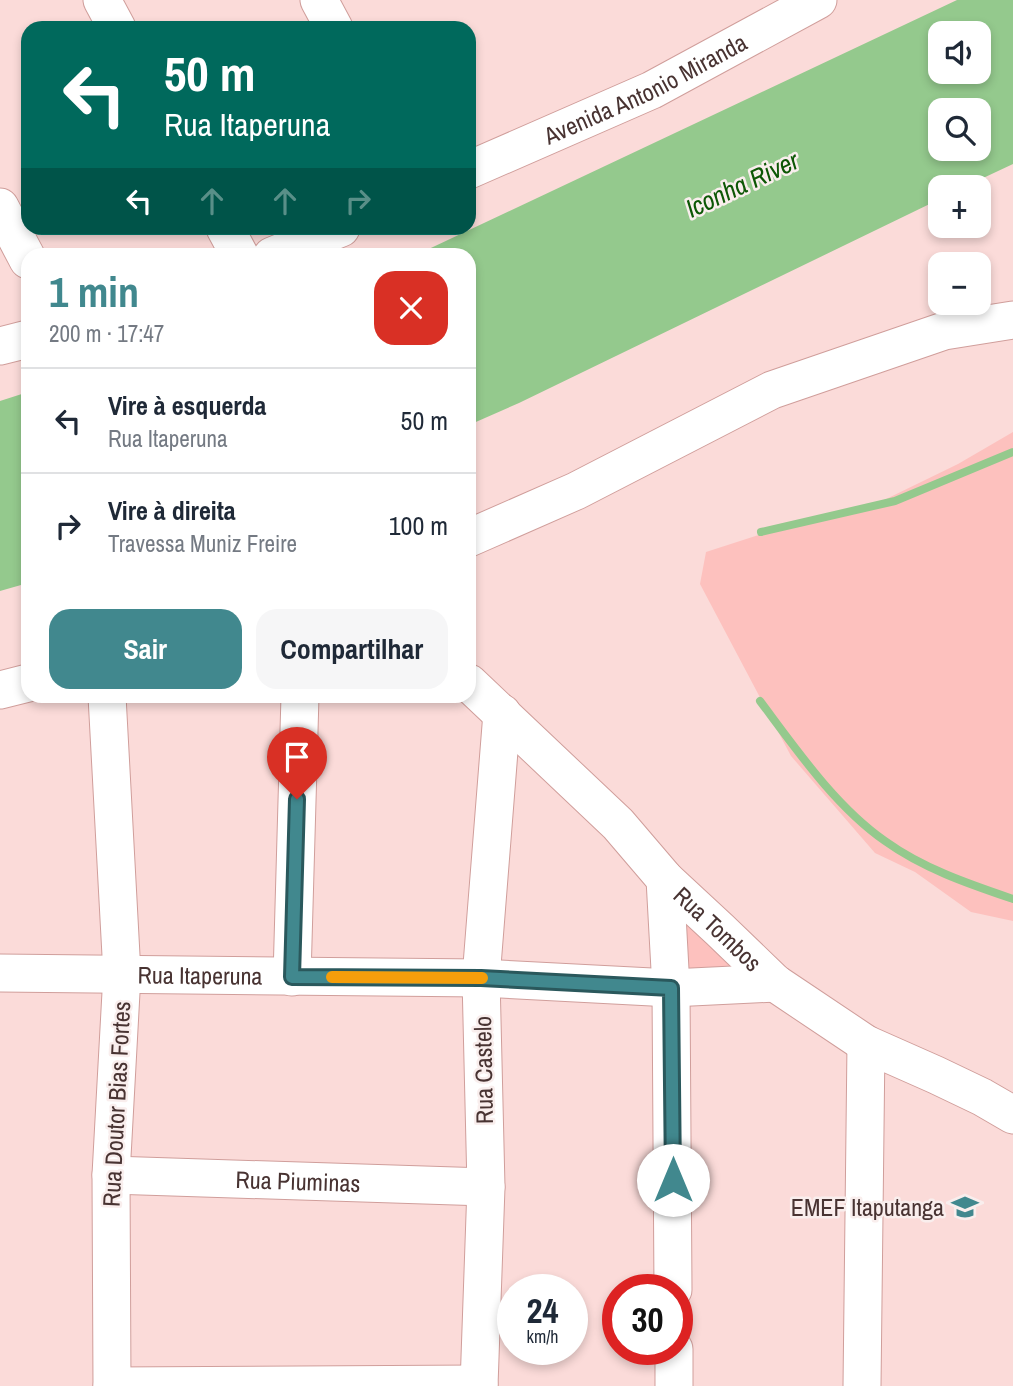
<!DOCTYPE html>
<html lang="pt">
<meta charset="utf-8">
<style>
body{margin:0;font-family:"Archivo Narrow",sans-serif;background:#f6f6f7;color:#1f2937;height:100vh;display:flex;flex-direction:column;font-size:26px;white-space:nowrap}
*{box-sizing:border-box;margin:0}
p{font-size:23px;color:#747a83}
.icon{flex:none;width:38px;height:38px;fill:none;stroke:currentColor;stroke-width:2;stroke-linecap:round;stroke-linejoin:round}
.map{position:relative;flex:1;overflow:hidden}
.drawer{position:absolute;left:21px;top:248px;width:455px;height:455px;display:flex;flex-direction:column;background:#fff;border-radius:21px;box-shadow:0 4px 10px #0003}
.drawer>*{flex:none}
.top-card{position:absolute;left:21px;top:21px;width:455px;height:214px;border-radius:21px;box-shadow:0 4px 10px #0003;background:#00695c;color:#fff;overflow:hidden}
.fabs{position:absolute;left:928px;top:21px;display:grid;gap:14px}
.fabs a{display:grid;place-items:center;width:63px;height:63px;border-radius:14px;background:#fff;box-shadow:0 4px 10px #0003;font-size:35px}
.speed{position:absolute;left:497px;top:1274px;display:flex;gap:14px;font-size:35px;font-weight:700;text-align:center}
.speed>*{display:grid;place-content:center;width:91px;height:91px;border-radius:50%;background:#fff;box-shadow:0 4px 10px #0003;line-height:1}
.speed small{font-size:18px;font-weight:400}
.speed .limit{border:10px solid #d22;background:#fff;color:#111}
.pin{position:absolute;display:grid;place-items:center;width:60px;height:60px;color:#fff;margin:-72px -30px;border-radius:50% 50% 50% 0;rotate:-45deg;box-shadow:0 0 7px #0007}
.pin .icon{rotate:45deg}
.me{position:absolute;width:77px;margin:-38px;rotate:0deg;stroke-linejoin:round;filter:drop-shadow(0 0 5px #0008)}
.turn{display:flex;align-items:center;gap:24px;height:147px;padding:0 28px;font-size:32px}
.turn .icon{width:91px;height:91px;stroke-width:2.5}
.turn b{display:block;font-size:49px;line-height:60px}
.lanes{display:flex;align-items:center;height:66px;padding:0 28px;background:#0003;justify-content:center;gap:35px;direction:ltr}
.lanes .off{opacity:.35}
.round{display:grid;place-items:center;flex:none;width:74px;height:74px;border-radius:21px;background:#f6f6f7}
.summary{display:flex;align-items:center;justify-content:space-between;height:119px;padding:0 28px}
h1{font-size:42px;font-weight:800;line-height:52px;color:#41888e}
.primary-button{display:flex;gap:14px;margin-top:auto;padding:14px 28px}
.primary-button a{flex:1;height:80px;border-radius:21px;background:#41888e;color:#fff;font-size:28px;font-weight:800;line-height:80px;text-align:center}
.primary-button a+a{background:#f6f6f7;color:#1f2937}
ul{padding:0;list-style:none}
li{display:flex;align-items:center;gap:21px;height:105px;padding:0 28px;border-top:2px solid #e0e1e3}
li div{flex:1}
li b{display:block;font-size:26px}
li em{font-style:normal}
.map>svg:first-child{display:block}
.green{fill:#fdc1be}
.water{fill:#94c98d;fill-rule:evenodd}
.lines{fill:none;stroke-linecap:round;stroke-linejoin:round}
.stream{stroke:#94c98d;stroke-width:8}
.minor-casing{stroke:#d09e9b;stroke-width:39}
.minor{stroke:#fff;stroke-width:37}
.route-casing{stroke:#2a585c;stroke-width:18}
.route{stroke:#41888e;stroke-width:12}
.slow{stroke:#f59e0b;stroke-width:12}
.labels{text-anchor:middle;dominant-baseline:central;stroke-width:5;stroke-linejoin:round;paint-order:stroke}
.street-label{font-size:24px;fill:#483332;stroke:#f9eeed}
.poi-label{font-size:24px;fill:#483332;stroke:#f9eeed;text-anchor:end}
.water-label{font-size:26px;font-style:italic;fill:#0c5705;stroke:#f9eeed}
</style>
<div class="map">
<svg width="1013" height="1386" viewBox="0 0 1013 1386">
<rect width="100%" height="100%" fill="#fbdbd9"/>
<path class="green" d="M 1013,432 L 1013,921 L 971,912 L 915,872 L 875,853 L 791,756 L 700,584 L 706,552 L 780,528 L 880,502 L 958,464 Z
M 665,879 L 775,983 L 671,988 Z"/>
<path class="water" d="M 957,0 L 1013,0 L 1013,164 L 964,187 L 940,187 L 940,199 L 519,403 L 469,425 L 469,256 L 416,255 ZM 940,33 L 978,33 L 978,72 L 940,72 ZM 940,110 L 978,110 L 978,149 L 940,149 Z
M 28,392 L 28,583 L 0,591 L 0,401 Z"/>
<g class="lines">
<path class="stream" d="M 761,532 L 895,501 L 1013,452
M 760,701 C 796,749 835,806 885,841 C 924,869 969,884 1013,899"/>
<defs>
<g id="minor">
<path d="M 102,0 L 117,28"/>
<path d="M 319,0 L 334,28"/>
<path id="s1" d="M 469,170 L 652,90 L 818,0"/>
<path d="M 0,207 L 28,260"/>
<path d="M 225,228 L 240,256"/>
<path d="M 272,256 L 341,228"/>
<path d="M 0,346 L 28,339"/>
<path d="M 469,538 L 576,491 L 772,390 L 944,331 L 1013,320"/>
<path id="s2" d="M 469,683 L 618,824 L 665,879 L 720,930 L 775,983 L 866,1044 L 936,1075 L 982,1097 L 1013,1115"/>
<path d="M 0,690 L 28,683"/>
<path d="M 107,696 L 122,974 L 111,1175 L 112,1386"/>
<path d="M 665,879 L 671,988 L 673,1290"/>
<path id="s3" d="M 0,973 L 481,978 L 671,988 L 775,983"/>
<path d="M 292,977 L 300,696"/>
<path id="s4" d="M 111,1175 L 486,1187"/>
<path d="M 674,1349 L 674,1386"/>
<path d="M 112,1386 L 479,1384"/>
<path d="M 479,1386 L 486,1187 L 481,978 L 502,713"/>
<path d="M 862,1386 L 866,1044"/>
</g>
</defs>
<use href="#minor" class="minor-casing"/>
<use href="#minor" class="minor"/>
</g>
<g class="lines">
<defs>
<path id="route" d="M 297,799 L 292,977 L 481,978 L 671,988 L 673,1180"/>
</defs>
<use href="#route" class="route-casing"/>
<use href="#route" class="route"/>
<path class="slow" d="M 332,977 L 482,978"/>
</g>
<defs>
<symbol id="school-bare" viewBox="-9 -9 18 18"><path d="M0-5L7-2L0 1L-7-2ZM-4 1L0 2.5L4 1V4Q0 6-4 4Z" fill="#41888e" stroke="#f9eeed" stroke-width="2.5" paint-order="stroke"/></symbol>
</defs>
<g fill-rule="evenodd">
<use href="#school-bare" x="946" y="1188" width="38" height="38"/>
</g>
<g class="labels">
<g class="street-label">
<text stroke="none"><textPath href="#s1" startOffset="194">Avenida Antonio Miranda</textPath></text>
<text stroke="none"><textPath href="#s2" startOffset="350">Rua Tombos</textPath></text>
<text stroke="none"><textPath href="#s3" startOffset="200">Rua Itaperuna</textPath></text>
<text transform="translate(483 1070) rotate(-91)">Rua Castelo</text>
<text transform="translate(116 1104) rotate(-87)">Rua Doutor Bias Fortes</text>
<text stroke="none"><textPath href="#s4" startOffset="187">Rua Piuminas</textPath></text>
</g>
<g class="poi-label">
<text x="944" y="1207">EMEF Itaputanga</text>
</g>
<g class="water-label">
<text transform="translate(742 184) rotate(-25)">Iconha River</text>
</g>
</g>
</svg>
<div class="fabs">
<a><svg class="icon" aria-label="sound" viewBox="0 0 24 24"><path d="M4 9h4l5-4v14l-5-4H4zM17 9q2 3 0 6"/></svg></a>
<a><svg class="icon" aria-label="search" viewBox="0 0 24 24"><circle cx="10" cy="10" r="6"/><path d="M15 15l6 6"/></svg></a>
<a>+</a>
<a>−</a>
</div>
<div class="speed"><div>24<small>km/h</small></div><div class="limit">30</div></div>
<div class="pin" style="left:297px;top:799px;background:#d93025"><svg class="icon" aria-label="arrive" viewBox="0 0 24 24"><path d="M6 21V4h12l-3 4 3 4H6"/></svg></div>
<svg class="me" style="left:673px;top:1180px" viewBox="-20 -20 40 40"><circle r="19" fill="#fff"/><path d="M0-13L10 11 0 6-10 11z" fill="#41888e"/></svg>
<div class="top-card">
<div class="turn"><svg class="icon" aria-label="left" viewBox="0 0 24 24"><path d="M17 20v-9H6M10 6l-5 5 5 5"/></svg><div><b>50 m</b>Rua Itaperuna</div></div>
<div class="lanes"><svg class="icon" aria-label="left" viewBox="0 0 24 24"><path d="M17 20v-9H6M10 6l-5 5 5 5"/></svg><svg class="icon off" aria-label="ahead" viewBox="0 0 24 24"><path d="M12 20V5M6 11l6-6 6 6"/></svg><svg class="icon off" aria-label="ahead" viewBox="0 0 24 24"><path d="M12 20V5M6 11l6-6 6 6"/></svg><svg class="icon off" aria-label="right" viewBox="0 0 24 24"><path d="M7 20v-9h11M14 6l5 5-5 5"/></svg></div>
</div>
<section class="drawer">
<div class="summary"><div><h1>1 min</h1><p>200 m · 17:47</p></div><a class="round" style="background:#d93025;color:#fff"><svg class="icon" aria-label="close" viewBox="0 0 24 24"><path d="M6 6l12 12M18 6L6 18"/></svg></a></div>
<ul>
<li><svg class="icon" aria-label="left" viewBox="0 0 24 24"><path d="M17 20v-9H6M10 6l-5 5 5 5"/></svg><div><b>Vire à esquerda</b><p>Rua Itaperuna</p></div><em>50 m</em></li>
<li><svg class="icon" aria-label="right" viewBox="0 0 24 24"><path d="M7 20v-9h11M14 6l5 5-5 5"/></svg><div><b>Vire à direita</b><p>Travessa Muniz Freire</p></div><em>100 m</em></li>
</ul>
<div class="primary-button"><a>Sair</a><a>Compartilhar</a></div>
</section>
</div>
